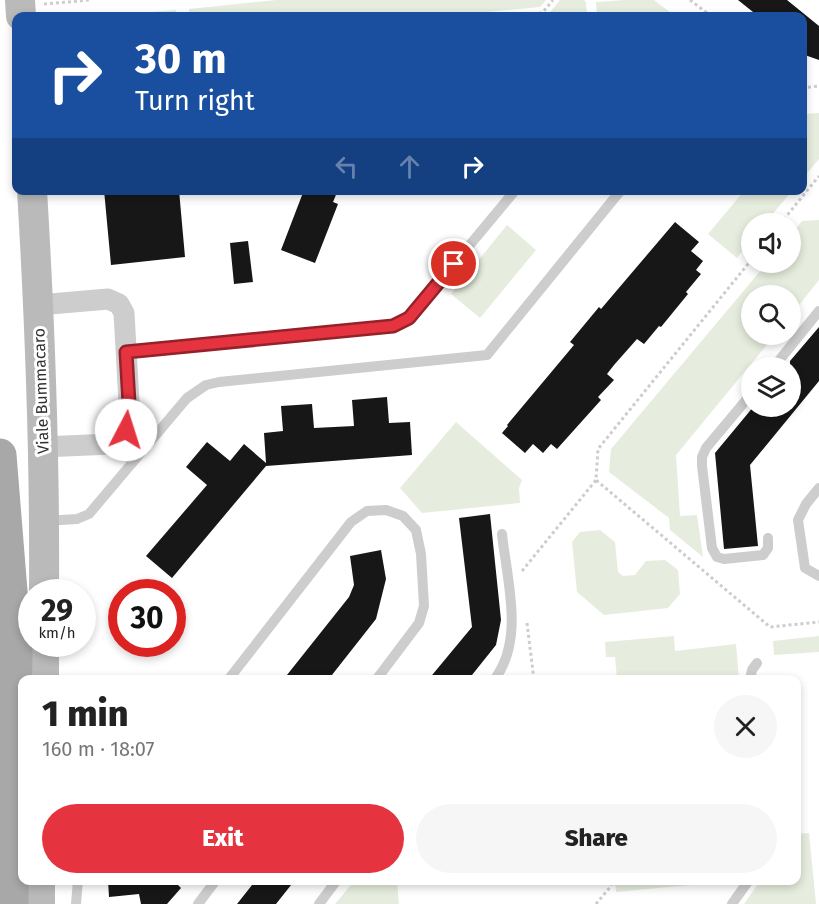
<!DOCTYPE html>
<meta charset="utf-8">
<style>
body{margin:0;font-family:"Fira Sans",sans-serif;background:#f6f6f6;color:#222;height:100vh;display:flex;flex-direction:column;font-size:22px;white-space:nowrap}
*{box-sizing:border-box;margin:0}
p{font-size:20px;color:#767676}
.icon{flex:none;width:33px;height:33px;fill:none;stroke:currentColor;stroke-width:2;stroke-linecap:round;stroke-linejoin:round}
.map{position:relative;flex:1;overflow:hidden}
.details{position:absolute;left:18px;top:675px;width:783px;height:210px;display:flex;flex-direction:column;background:#fff;border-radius:12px;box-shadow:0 3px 9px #0003}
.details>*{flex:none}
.hud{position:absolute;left:12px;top:12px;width:795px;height:183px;border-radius:12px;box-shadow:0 3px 9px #0003;background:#1a4fa0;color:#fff;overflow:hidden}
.fabs{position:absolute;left:741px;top:213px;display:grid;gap:12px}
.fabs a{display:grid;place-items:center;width:60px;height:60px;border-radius:50%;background:#fff;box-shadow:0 3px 9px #0003;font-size:30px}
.speed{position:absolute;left:18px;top:579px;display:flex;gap:12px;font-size:30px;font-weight:700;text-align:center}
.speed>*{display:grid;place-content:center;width:78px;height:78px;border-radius:50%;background:#fff;box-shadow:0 3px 9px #0003;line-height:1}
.speed small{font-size:15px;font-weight:400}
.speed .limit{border:9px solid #d22;background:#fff;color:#111}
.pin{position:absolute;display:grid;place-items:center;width:51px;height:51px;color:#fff;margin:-26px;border:3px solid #fff;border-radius:50%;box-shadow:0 2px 6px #0007}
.me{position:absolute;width:66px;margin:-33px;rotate:5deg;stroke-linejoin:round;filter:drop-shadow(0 0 4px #0008)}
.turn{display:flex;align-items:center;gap:21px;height:126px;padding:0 24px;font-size:27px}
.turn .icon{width:78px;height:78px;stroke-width:2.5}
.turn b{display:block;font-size:42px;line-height:51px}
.lanes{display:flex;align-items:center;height:57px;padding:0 24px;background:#0003;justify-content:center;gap:30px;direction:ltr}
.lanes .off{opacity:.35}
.round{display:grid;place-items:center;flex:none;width:63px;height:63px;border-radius:32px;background:#f6f6f6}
.overview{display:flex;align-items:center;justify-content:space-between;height:102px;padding:0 24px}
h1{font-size:36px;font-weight:800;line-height:45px}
.primary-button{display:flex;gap:12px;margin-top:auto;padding:12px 24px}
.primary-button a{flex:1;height:69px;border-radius:36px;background:#e53440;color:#fff;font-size:24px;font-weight:800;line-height:69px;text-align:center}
.primary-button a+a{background:#f6f6f6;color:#222}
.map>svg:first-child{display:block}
.green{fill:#e6edde}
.building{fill:#171717}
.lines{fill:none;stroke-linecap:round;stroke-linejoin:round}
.path{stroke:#cdcdcd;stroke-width:3;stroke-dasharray:3 3;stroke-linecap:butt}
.lane{stroke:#cdcdcd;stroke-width:10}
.street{stroke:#cdcdcd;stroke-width:21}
.secondary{stroke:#bababa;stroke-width:30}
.primary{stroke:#a8a8a8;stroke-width:33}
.secondary-bridge{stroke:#bababa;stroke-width:30}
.route-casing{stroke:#95222a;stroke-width:15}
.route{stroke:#e53440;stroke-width:10}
.labels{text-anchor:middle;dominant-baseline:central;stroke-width:6;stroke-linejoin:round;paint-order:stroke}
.street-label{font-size:16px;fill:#303030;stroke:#fff}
</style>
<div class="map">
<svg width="819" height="904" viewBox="0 0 819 904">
<rect width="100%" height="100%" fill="#fff"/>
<path class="green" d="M 276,0 L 546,0 L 540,7 L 442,16 L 189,16 L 189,9 Z
M 560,0 L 584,0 L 586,2 L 587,16 L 547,16 Z
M 625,0 L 654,0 L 675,16 L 597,16 L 596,2 Z
M 176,10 L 177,16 L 100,16 L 101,16 Z
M 819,113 L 819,159 L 803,178 L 803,114 Z
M 744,191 L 792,191 L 765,223 L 752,224 L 751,240 L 737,258 L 708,234 Z
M 819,220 L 819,280 L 791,315 L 790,296 L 752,296 L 752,334 L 775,335 L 676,455 L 680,516 L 697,515 L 703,557 L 670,530 L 669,518 L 609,472 L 611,449 L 767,263 L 790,262 L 791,235 L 802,221 Z
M 507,225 L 536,250 L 480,318 L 451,294 Z
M 456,422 L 522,480 L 519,488 L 520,503 L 422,513 L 400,488 Z
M 600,530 L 615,542 L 618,572 L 623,576 L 635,575 L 646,561 L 665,560 L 678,570 L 680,594 L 668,608 L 604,615 L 577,592 L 572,542 L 580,532 Z
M 674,636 L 675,651 L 736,644 L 739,679 L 617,679 L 615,657 L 606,657 L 605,642 Z
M 819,636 L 819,652 L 774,655 L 773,641 Z
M 809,833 L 816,904 L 744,904 L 760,881 L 796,880 L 797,834 Z
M 354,881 L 397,881 L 399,904 L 335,904 Z
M 615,881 L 615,880 L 732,881 L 616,892 Z"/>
<path class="building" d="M 738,0 L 787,0 L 819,26 L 819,60 L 802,54 L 802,16 L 758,16 Z
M 104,190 L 179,190 L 185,257 L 111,265 Z
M 304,190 L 338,190 L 333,202 L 338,204 L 315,263 L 281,250 Z
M 675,222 L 699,242 L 691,251 L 703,261 L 696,270 L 701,274 L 686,292 L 688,294 L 661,327 L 659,326 L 644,344 L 637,339 L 614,365 L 607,374 L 614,380 L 598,397 L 601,400 L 557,449 L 551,444 L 543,453 L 533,444 L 525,453 L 502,433 L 508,426 L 507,425 L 574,345 L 570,342 L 599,307 L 601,309 Z
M 248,241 L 253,282 L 234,284 L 230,243 Z
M 819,327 L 819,381 L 750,465 L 758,546 L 724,549 L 715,453 L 754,406 L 790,406 L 790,361 Z
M 387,397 L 389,423 L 410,422 L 412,455 L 266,466 L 172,578 L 146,556 L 207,485 L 186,467 L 207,442 L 230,461 L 244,444 L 266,463 L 264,433 L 283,431 L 281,406 L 312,404 L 314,428 L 354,426 L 352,400 Z
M 490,514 L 501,620 L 496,645 L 468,680 L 428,680 L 472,627 L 459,518 Z
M 381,550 L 386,579 L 376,619 L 328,680 L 283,680 L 349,597 L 354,585 L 350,556 Z
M 108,880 L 176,880 L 177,884 L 181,888 L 167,904 L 141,904 L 139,894 L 109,897 Z
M 256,880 L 295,880 L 276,904 L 237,904 Z"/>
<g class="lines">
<path class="path" d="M 690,0 L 711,16
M 44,4 L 90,0
M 503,16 L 542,13 L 553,0
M 802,88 L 819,86
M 780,224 L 819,176
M 752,259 L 598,449 L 596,480 L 770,627 L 819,622
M 522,571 L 596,480
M 527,623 L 534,680
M 596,904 L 611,886 L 611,880"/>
<path class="lane" d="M 126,352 L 393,326 L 409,318 L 513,193
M 773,368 L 819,311
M 752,393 L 706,448 L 702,457 L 702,466 L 712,548 L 717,557 L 724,559 L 763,555 L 768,548 L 768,538
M 819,488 L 806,504 L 798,520 L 805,568 L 819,576
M 45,521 L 77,519 L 89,514 L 187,398 L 206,385 L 219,382 L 487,355 L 621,190
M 228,680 L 351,522 L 367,511 L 386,510 L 403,516 L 416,530 L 421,554 L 424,606 L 419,623 L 376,680
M 494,680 C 525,640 507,581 502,534
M 750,680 L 752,670 L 757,663
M 76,904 L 78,880
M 198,904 L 216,880
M 319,904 L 337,880
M 732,904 L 749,880"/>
<path class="street" d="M 39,305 L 108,299 L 119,304 L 124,313 L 130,420 L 126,430 L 112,444 L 42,447"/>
<path class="secondary" d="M 32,190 C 40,324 45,458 44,592
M 44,680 L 44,644
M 40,904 L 40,880"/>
<path class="primary" d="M 0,455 L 16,653 L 12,904"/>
<path class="secondary-bridge" d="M 20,0 L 21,16"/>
</g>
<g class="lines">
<defs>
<path id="route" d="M 126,430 L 130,420 L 126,352 L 393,326 L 409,318 L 454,264"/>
</defs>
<use href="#route" class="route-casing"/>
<use href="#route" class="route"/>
</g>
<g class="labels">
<g class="street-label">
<text transform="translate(41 391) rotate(-92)">Viale Bummacaro</text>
</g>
</g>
</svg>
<div class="fabs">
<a><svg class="icon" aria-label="sound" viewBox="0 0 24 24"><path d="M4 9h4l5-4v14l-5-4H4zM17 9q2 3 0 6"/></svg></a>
<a><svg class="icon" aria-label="search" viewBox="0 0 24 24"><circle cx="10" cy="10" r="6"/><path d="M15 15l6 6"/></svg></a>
<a><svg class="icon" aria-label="layers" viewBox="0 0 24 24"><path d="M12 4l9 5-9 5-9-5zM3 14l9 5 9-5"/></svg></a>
</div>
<div class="speed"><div>29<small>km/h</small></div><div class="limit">30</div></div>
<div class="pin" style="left:454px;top:264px;background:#d93025"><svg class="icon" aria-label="arrive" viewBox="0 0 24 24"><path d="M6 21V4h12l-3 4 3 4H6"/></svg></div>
<svg class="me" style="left:126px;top:430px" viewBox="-20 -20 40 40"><circle r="19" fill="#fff"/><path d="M0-13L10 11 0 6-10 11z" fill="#e53440"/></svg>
<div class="hud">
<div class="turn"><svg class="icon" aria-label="right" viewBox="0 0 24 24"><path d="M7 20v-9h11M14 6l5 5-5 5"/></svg><div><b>30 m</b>Turn right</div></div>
<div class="lanes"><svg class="icon off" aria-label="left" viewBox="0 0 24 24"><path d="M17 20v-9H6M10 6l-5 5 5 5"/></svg><svg class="icon off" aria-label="ahead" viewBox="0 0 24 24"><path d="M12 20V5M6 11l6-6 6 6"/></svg><svg class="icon" aria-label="right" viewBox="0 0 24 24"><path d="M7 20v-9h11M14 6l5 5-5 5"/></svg></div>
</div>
<section class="details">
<div class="overview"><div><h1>1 min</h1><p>160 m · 18:07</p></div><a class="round"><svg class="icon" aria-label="close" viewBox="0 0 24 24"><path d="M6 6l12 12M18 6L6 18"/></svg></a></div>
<div class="primary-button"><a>Exit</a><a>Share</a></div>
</section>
</div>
